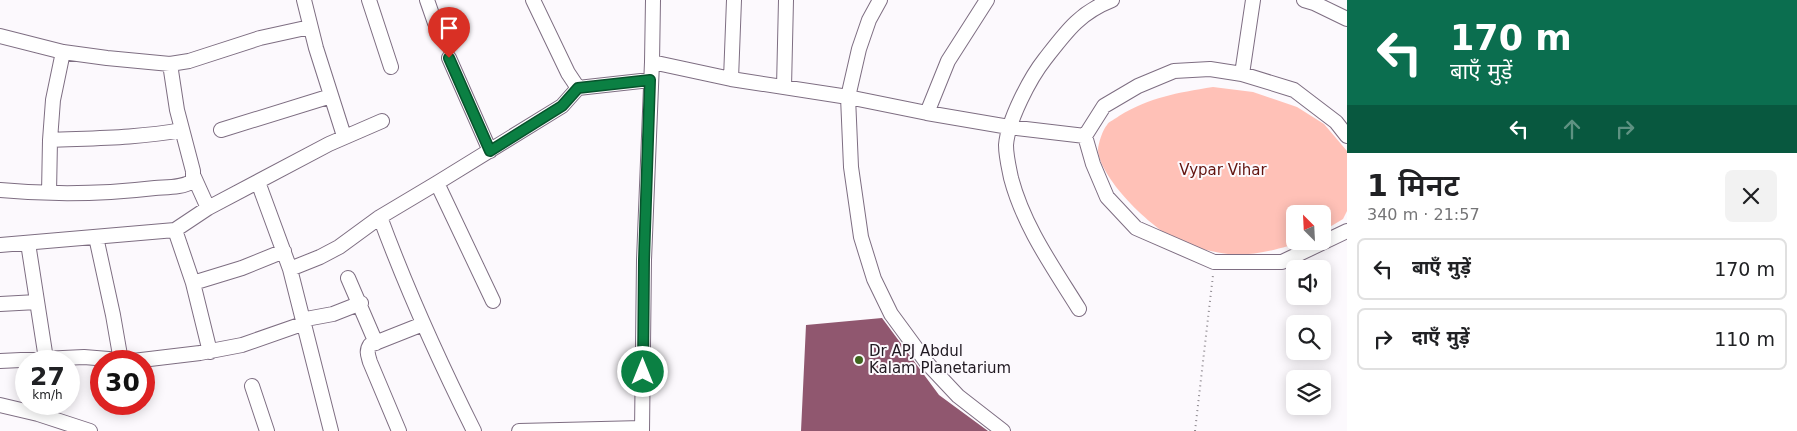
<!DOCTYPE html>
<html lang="hi">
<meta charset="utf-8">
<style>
body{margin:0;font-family:"DejaVu Sans","Noto Sans Devanagari",sans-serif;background:#f2f2f2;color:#202124;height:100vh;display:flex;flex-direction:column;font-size:19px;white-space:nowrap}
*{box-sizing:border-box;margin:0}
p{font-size:16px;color:#757577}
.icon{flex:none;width:28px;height:28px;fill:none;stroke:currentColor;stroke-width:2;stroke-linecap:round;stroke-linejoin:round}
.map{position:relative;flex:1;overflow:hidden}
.panel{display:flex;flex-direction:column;background:#fff;width:450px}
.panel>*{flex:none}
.guide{background:#0b6e4f;color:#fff;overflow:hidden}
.needle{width:32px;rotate:336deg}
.controls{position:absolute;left:1286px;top:205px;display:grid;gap:10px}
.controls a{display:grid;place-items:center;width:45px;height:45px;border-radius:8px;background:#fff;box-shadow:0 2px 12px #0003;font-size:25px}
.speed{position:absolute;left:15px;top:350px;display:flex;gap:10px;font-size:25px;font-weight:700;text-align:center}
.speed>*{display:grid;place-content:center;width:65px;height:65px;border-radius:50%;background:#fff;box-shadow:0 2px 12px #0003;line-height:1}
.speed small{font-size:12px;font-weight:400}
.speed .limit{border:8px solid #d22;background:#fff;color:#111}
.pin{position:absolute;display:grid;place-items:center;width:42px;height:42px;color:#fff;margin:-51px -21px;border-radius:50% 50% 50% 0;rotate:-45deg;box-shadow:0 0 5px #0007}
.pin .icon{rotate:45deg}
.me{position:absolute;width:55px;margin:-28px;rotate:0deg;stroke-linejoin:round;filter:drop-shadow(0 0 4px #0008)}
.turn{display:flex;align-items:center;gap:18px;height:105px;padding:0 20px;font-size:22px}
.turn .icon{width:65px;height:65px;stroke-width:2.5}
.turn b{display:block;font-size:35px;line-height:42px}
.lanes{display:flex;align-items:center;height:48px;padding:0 20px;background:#0003;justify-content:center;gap:25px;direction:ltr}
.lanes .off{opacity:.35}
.round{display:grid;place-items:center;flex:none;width:52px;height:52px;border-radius:8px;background:#f2f2f2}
.summary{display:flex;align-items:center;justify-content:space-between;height:85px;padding:0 20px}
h1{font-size:30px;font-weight:600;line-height:38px}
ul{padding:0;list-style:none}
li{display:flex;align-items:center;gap:15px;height:62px;margin:0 10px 8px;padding:0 10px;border:2px solid #e0e0e0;border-radius:8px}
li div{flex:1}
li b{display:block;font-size:19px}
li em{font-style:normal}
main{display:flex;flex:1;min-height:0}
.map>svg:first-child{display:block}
.green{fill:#ffc1b7}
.building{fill:#90576f}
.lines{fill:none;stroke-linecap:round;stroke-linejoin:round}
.minor-casing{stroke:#7e6e82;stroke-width:16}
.path{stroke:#8c878d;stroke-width:2;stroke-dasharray:1 4;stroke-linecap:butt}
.minor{stroke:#fff;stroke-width:14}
.route-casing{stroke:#07532c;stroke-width:12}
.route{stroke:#0b8043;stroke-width:9}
.poi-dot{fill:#40661f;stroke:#fcf9fd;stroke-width:2}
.labels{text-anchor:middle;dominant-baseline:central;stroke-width:4;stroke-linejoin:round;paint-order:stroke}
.park-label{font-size:15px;fill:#62140f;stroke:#fcf9fd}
.poi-label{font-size:15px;fill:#211a22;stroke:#fcf9fd;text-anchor:start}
</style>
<main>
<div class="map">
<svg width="1347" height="431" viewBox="0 0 1347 431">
<rect width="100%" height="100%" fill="#fcf9fd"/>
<path class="green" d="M 1213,87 L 1253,92 L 1297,107 L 1324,124 L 1347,151 L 1347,211 L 1343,219 L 1323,231 L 1322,214 L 1295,214 L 1295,241 L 1302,241 C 1283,249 1248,257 1228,254 C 1214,252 1196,248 1183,243 C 1156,233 1100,180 1098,150 C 1098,144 1103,129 1107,125 C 1109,121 1116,119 1119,116 C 1151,97 1176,93 1213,87 Z"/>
<path class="building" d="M 882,318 L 939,395 L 988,431 L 801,431 L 806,325 Z"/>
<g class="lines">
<defs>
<path id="minor" d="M 304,0 L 316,48 L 344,136
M 369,0 L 391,67
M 427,0 L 435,23
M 533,0 L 568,73 L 578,88 L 650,80
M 653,0 L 652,62 L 731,79 L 848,97 L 927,113 L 1009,127 L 1085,136 L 1104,106 L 1138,86 L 1174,71 L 1210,69 L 1242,74 L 1294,90 L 1336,122 L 1347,136
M 880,0 L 869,20 L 859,49 L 848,97 L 851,167 L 861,237 L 874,279 L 891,314 L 927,363 L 958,396 L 1003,431
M 1304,0 L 1314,3 L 1347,19
M 0,36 L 63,52 L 107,58 L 170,64 L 189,61 L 260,38 L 310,27
M 449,58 L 490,151
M 1242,74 L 1253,0
M 731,79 L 734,0
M 784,87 L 786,0
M 927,113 L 948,61 L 987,0
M 221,130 L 331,96
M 1085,136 L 1093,164 L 1107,197 L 1136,228 L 1214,262 L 1282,262 L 1347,231
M 50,140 C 94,138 138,138 182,130
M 194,177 L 208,208
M 258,182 L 290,269 L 331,431
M 437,183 L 493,301
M 0,190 C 51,195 104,194 155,188 C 167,187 182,188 193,181 L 193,171 L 177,110 L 170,64
M 49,193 L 50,140 L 53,100 L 63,52
M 380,217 C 407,290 439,361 474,431
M 175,230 L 193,283 L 210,352
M 96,237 L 113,315 L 121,361
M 28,243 L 46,359
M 0,245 L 175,230 L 208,208 L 329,144 L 382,121
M 290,269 L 320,257 L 339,247 L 380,217 L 437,183 L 562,106 L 578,88
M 348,278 L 376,343
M 193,283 L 242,268 L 284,251
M 0,304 L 37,302
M 1079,309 C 1053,267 1024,227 1011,178 C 1009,168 1006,156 1006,145 C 1008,120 1030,78 1045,59 C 1066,32 1079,13 1112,0
M 0,361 L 84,357 L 133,361 L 200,353 L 242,345 L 305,323 L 306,319 L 333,314 L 361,303
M 252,386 L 267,431
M 0,405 L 38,414 L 90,431
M 399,431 L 370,362 C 368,355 366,351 370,345 L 423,324
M 519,431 L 642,428
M 642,431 L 644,260 L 652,62"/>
</defs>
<use href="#minor" class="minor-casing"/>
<path class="path" d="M 1195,431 L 1213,275"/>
<use href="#minor" class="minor"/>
</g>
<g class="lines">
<defs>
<path id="route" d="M 449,58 L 490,151 L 562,106 L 578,88 L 650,80 L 644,260 L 643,372"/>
</defs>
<use href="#route" class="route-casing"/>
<use href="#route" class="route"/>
</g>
<circle class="poi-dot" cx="859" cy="360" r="5"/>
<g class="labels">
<g class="park-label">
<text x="1223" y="170">Vypar Vihar</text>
</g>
<g class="poi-label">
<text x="869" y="351">Dr APJ Abdul<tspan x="869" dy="17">Kalam Planetarium</tspan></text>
</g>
</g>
</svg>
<div class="controls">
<a><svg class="needle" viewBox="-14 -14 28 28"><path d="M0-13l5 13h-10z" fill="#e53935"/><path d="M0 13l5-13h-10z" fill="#757577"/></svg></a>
<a><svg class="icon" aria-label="sound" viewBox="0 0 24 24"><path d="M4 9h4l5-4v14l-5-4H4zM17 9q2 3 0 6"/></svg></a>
<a><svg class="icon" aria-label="search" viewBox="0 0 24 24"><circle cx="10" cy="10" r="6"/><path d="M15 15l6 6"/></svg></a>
<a><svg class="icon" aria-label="layers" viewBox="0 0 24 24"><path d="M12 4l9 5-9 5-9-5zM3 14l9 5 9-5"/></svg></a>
</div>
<div class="speed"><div>27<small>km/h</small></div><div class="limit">30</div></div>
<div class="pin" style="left:449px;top:58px;background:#d93025"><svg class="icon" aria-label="arrive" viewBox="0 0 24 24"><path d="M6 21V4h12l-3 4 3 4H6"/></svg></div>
<svg class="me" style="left:643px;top:372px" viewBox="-20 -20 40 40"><circle r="17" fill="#0b8043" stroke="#fff" stroke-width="3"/><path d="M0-11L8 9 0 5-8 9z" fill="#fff"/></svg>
</div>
<section class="panel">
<div class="guide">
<div class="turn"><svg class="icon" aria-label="left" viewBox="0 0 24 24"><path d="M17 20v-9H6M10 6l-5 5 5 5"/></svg><div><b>170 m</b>बाएँ मुड़ें</div></div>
<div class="lanes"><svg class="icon" aria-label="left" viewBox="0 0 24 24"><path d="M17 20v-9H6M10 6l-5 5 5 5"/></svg><svg class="icon off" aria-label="ahead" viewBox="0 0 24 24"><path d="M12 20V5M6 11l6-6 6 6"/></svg><svg class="icon off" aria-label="right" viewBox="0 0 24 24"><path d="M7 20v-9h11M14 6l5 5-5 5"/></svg></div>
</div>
<div class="summary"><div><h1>1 मिनट</h1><p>340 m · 21:57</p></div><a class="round"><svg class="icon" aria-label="close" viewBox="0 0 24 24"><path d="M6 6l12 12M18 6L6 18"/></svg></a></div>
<ul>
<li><svg class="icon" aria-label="left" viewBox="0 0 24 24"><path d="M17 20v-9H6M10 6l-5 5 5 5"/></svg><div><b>बाएँ मुड़ें</b></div><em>170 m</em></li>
<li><svg class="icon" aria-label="right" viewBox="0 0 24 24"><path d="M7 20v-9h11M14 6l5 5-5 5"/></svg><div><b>दाएँ मुड़ें</b></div><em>110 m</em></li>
</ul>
</section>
</main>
